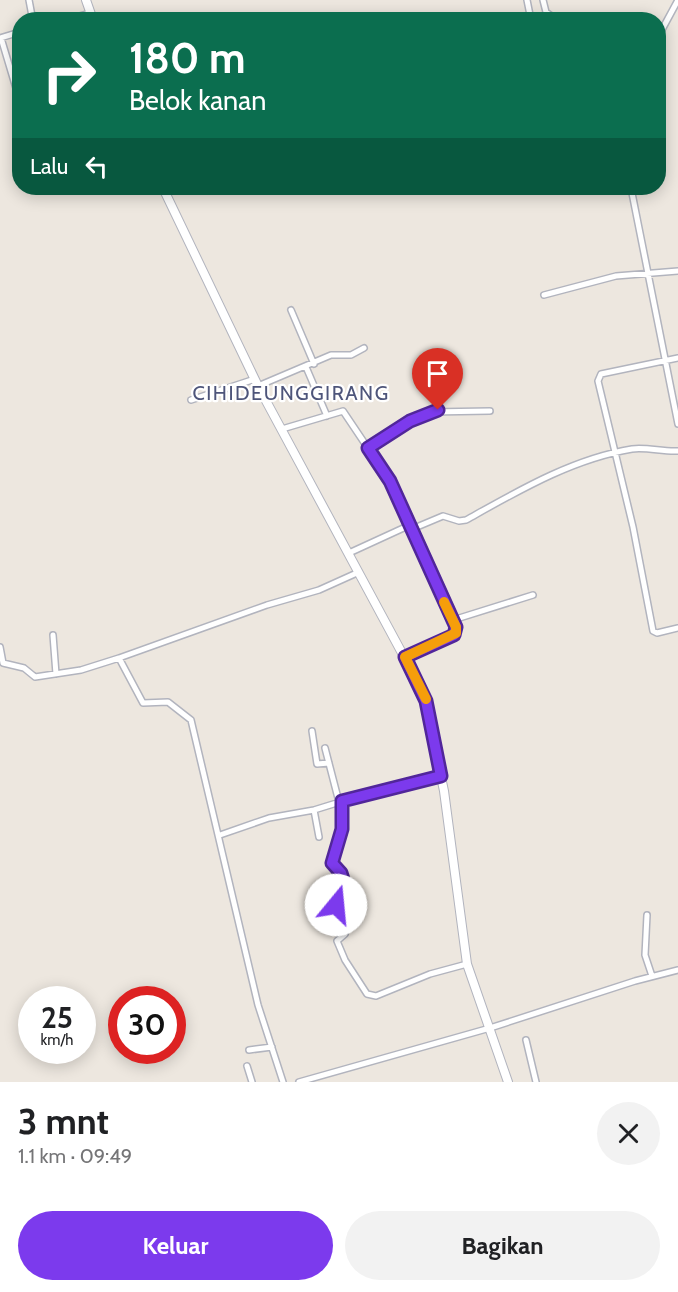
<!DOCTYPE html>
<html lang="id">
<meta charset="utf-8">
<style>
body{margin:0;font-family:Cabin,sans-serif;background:#f2f2f2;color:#202124;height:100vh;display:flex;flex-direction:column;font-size:22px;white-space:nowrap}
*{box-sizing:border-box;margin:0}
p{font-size:20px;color:#757577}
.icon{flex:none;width:33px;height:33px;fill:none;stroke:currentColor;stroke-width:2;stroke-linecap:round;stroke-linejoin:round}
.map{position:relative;height:1082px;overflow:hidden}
.panel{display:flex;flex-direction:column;background:#fff;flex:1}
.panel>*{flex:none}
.top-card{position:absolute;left:12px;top:12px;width:654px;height:183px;border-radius:24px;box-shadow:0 3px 15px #0003;background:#0b6e4f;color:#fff;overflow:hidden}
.speed{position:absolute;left:18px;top:986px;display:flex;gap:12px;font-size:30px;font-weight:700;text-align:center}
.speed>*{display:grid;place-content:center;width:78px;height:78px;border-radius:50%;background:#fff;box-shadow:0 3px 15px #0003;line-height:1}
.speed small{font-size:15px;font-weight:400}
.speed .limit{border:9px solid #d22;background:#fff;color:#111}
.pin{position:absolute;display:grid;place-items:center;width:51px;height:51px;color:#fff;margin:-62px -26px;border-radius:50% 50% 50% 0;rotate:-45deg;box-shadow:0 0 6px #0007}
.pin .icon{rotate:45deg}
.me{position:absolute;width:66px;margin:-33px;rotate:17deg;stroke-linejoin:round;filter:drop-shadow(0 0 4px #0008)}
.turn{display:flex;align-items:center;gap:21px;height:126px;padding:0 18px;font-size:27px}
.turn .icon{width:78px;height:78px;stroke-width:2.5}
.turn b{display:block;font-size:42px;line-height:51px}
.then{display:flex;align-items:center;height:57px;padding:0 18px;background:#0003;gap:12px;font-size:22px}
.round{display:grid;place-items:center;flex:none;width:63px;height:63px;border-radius:32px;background:#f2f2f2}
.headline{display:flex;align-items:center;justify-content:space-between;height:102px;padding:0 18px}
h1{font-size:36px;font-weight:800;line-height:45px}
.cta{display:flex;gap:12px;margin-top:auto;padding:12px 18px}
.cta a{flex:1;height:69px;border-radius:36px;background:#7c3aed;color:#fff;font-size:24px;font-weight:800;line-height:69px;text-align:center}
.cta a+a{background:#f2f2f2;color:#202124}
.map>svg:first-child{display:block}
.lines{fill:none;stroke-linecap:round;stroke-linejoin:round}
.street-casing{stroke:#b2b4be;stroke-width:8}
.secondary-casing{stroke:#b2b4be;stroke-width:10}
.street{stroke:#fff;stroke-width:5}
.secondary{stroke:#fff;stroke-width:8}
.route-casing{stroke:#51269a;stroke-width:15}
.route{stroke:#7c3aed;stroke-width:10}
.slow{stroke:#f59e0b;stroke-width:10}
.labels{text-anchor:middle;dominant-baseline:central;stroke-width:4.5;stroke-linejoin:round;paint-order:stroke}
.quarter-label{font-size:20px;letter-spacing:1.5px;fill:#4e557a;stroke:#fff}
</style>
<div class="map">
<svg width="678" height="1082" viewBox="0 0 678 1082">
<rect width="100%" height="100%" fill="#ede7df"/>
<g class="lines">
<defs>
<path id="street" d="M 29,0 L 32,16
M 527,0 L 531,20
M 543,0 L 546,12 L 557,20
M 65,20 L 90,13
M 570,20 L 583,16 L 593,20
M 658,37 L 678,0
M 0,38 L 20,32
M 1,38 L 16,88
M 631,188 L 678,424
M 544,295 L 616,276 L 678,271
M 291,310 L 314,364
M 678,358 L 601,374 L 598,381 L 633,527 L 653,631 L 657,633 L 678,628
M 306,367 L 327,416
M 258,386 L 331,355 L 351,355 L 364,348
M 191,400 L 255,379
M 282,429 L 343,411 L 390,481 L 457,631 L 454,635 L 405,657
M 368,448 L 410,421 L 430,412 L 490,411
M 412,529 L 443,516 L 459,521 L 466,520 C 518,491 572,459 632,449 C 647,447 663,452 678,451
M 349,553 L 410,525
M 453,620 L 533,595
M 53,635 L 56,674
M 0,647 L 3,663 L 24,668 L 35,677 L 81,670 L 119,658
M 312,731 L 317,764 L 329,763
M 325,748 L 339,802
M 342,801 L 342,829 L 332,863 L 341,873 L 347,891 L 335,900 L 345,934 L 337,941 L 345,960 L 367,994 L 376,996 L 430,974 L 467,964
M 314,810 L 319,837
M 220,835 L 269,818 L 314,810 L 382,789 L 441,776
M 647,915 L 645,955 L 652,976
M 526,1040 L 536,1082
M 249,1050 L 272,1047
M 247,1066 L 252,1082
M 283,1082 L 258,1005 L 191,720 L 168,702 L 143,703 L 119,658 L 267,605 L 319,590 L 359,572
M 299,1082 L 490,1028 L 635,981 L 678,970"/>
<path id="secondary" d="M 86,0 L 93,20
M 163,188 L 258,386 L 423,692 L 444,791 L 467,964 L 508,1082"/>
</defs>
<use href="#street" class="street-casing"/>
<use href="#secondary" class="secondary-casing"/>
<use href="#street" class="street"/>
<use href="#secondary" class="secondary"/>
</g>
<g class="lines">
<defs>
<path id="route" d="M 336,905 L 335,900 L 347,892 L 341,873 L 332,863 L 342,829 L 342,801 L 441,776 L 426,701 L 405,657 L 454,635 L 456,627 L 390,481 L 368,448 L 410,421 L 438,410"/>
</defs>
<use href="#route" class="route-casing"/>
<use href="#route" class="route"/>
<path class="slow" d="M 426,699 L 405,657 L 456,633 L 456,627 L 444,602"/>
</g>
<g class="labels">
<g class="quarter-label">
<text x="291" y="393">CIHIDEUNGGIRANG</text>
</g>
</g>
</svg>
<div class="speed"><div>25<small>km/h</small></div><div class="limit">30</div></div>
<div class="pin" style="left:438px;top:410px;background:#d93025"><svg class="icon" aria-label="arrive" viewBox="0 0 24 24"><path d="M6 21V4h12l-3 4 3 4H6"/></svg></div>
<svg class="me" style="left:336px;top:905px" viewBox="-20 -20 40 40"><circle r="19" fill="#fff"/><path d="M0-13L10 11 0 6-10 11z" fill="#7c3aed"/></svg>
<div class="top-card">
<div class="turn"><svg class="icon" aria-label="right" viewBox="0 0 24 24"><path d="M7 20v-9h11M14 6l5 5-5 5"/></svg><div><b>180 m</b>Belok kanan</div></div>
<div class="then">Lalu<svg class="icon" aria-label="left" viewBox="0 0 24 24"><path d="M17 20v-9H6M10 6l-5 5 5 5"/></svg></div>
</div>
</div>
<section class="panel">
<div class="headline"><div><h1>3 mnt</h1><p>1.1 km · 09:49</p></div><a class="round"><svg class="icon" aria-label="close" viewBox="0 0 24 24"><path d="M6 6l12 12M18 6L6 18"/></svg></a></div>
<div class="cta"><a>Keluar</a><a>Bagikan</a></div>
</section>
